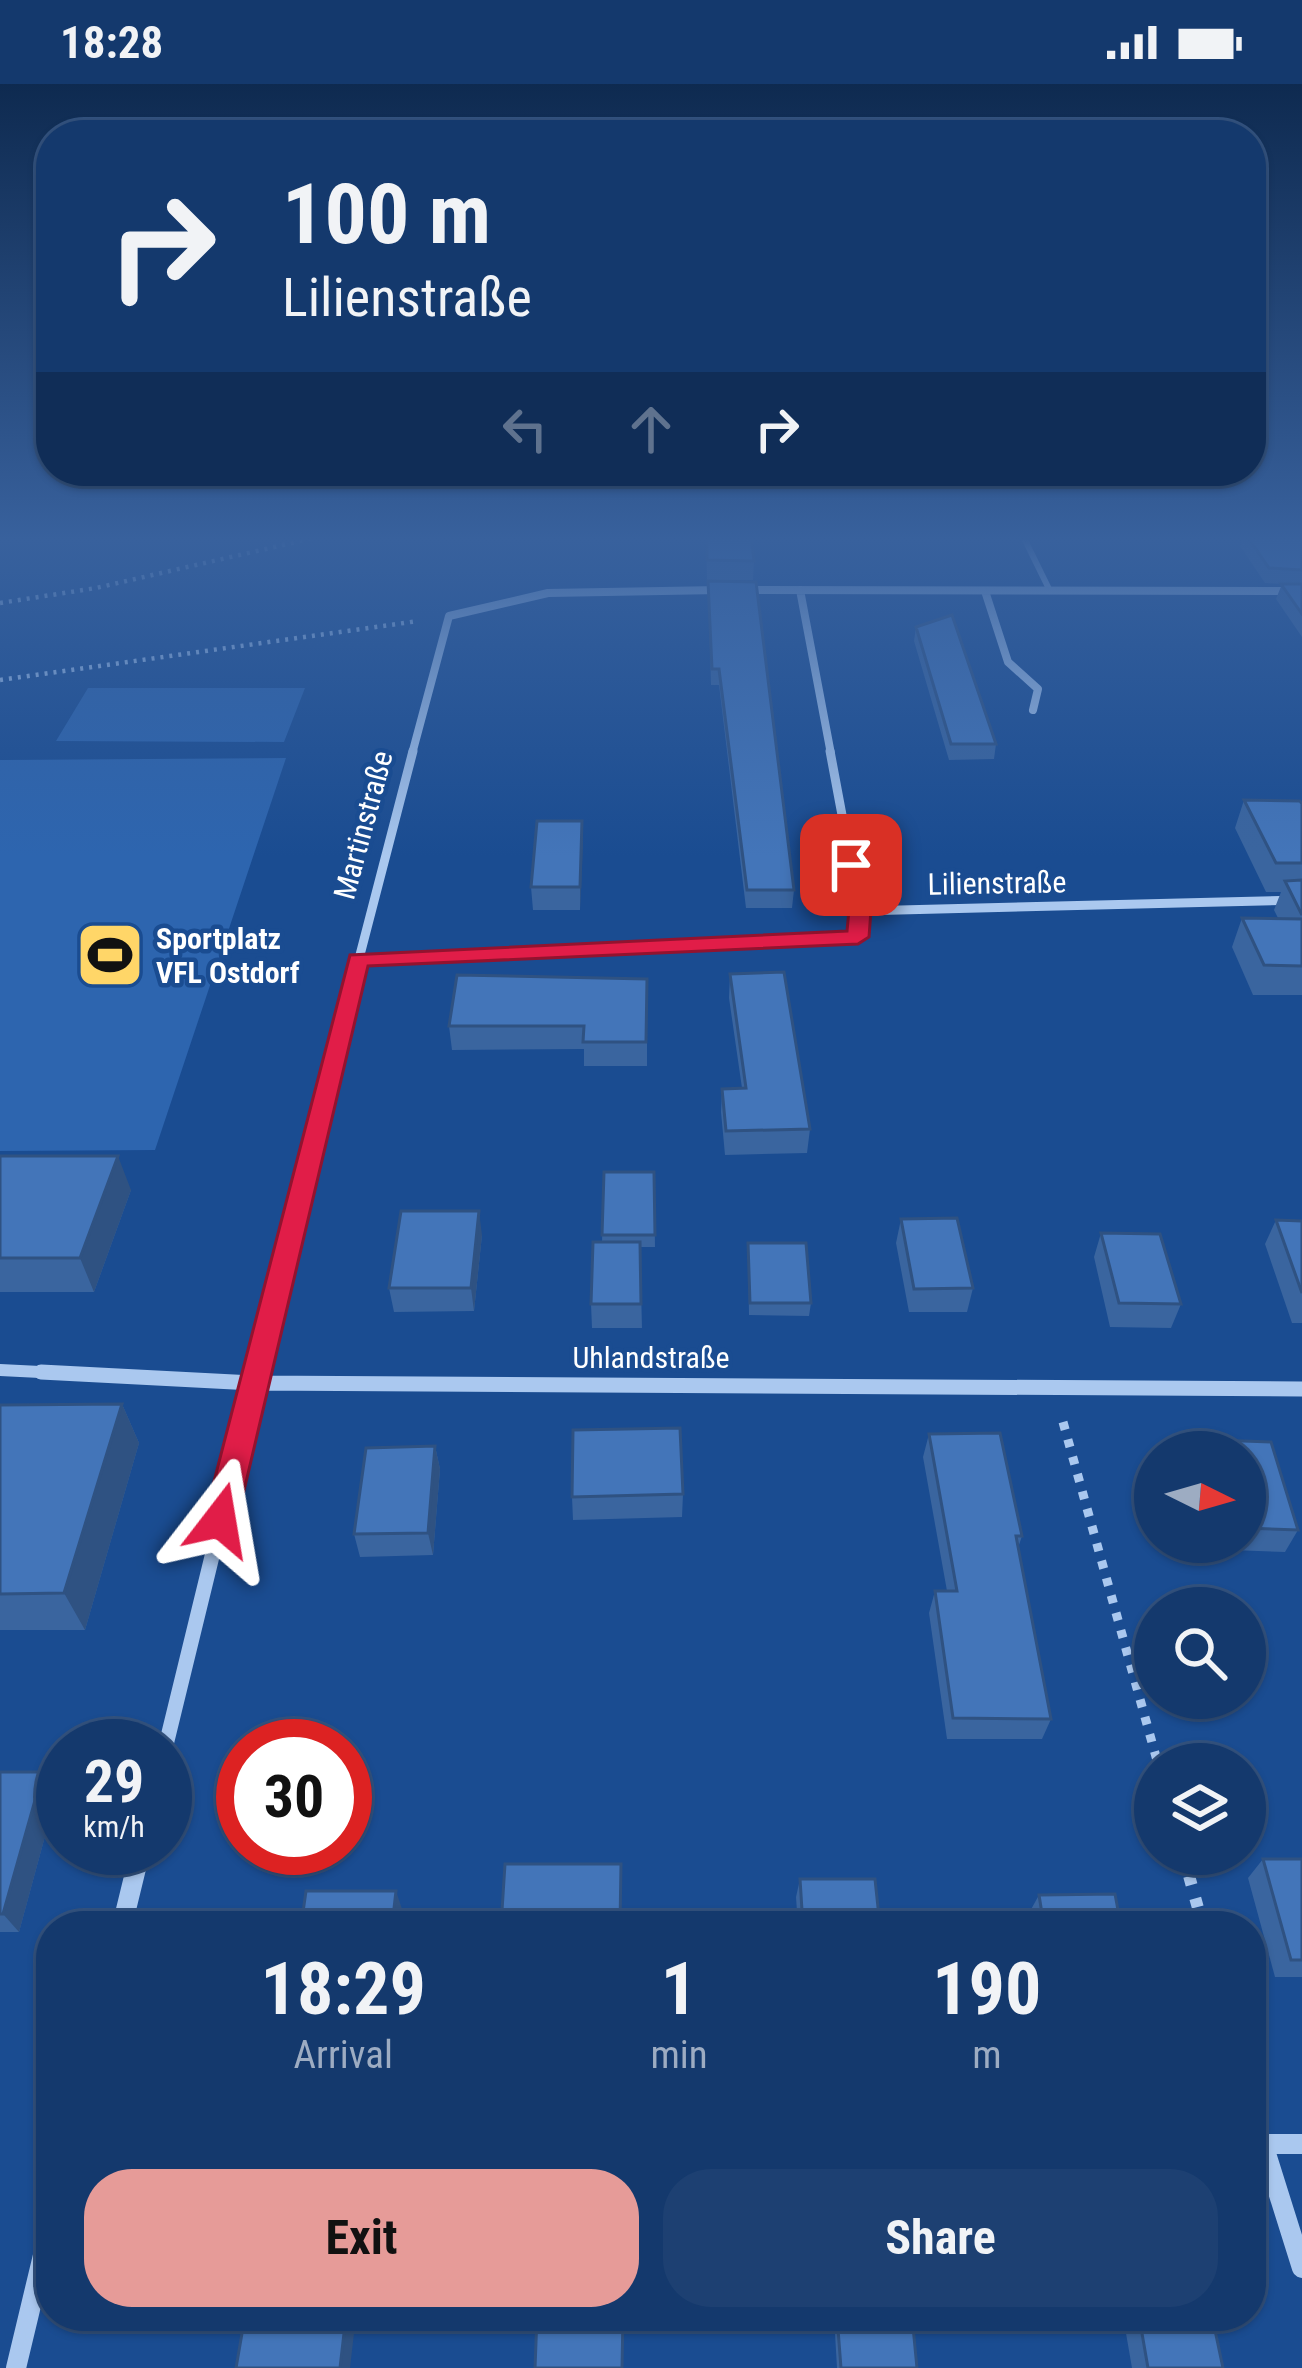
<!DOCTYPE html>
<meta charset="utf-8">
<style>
body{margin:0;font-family:"Roboto Condensed",sans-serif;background:#1d4072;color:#f1f3f6;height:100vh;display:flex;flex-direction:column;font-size:45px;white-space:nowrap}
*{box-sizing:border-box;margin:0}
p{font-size:39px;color:#9dacc2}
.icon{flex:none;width:66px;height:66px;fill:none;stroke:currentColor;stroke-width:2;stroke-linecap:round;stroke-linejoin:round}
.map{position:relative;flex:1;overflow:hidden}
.sheet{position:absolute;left:36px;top:1827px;width:1230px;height:420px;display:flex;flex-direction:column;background:#14396d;border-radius:48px;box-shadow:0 3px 9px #0004,0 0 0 3px #335380}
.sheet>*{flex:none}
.guide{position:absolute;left:36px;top:36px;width:1230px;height:366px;border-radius:48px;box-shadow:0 3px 9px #0004,0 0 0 3px #335380;background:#14396d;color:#f1f3f6;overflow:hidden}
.needle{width:78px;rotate:95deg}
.fabs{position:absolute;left:1134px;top:1347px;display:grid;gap:24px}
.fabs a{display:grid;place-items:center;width:132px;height:132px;border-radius:50%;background:#14396d;box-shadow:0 3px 9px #0004,0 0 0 3px #335380;font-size:60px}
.speed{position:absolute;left:36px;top:1635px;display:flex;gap:24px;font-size:60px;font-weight:700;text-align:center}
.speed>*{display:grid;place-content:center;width:156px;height:156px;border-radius:50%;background:#14396d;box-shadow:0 3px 9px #0004,0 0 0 3px #335380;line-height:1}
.speed small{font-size:30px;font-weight:400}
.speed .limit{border:18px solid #d22;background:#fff;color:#111}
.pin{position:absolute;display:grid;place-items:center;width:102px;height:102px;color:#fff;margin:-51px;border-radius:24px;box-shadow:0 6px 18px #0006}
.me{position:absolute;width:132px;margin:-66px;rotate:14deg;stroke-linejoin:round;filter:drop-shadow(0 0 9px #0008)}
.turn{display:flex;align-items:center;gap:42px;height:252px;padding:0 48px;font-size:54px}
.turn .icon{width:156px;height:156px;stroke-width:2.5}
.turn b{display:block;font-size:84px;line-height:102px}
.lanes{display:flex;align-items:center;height:114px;padding:0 48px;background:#0003;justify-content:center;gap:60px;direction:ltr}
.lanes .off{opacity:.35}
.eta{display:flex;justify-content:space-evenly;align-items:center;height:204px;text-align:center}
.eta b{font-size:72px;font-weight:700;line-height:84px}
.cta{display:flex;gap:24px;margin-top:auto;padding:24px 48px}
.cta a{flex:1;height:138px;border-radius:48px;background:#e69b98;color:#111;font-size:48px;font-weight:700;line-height:138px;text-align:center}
.cta a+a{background:#1d4072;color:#f1f3f6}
.status{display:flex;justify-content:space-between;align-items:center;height:84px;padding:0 60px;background:#14396d;direction:ltr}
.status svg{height:33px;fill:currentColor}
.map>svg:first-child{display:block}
.green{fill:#2d65af}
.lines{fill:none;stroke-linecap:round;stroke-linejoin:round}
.path-far2{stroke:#aac8ef;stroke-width:4.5;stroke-dasharray:3 6;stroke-linecap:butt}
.path-far1{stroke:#aac8ef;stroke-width:9;stroke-dasharray:8 10;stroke-linecap:butt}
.path{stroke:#aac8ef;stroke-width:12;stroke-dasharray:9 14;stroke-linecap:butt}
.service{stroke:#aac8ef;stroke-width:6}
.minor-far4{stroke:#aac8ef;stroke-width:8}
.minor-far3{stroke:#aac8ef;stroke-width:9}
.minor-far2{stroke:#aac8ef;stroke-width:12}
.minor-far1{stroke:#aac8ef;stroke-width:15}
.minor{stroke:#aac8ef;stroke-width:20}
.wall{fill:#3a659f}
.shaded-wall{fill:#2f5282}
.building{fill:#4375b9;stroke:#2f5282;stroke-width:3}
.route{fill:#e11d48;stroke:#92132f;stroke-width:3}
.labels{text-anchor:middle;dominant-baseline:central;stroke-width:9;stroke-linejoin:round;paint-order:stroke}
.street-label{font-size:30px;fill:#fff;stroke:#1a4c91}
.poi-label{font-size:30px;font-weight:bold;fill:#fff;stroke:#1a4c91;text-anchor:start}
</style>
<div class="status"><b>18:28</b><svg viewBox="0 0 49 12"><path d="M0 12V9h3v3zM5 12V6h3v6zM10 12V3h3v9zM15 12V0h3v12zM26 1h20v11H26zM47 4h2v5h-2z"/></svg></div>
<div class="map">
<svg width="1302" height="2284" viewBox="0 0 1302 2284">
<rect width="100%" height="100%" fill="#1a4c91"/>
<path class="green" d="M 88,604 L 305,604 L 284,658 L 56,657 Z
M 286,674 L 155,1066 L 0,1067 L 0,676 Z"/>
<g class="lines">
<path class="path-far2" d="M 0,519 L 96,504 L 322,452
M 0,596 L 418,537"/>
<path class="path-far1" d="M 1063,1338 L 1158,1680"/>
<path class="path" d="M 1183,1770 L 1203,1842"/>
<path class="service" d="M 1023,452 L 1050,507"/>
<path class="minor-far4" d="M 745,506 L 1302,507
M 800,506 L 831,670
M 985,507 L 1008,578 L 1038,605 L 1033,626
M 412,670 L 449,532 L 548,509 L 719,506"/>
<path class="minor-far3" d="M 830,667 L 860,827
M 358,875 L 858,853 L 860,827 L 1302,816
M 341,944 L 413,667"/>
<path class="minor-far2" d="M 0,1286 L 100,1291
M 256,1291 L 342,941"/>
<path class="minor-far1" d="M 41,1288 L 253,1299 L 1302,1305
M 165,1665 L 257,1288"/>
<path class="minor" d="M 122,1842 L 141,1764
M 1251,2060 L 1302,2060
M 1263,2060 L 1302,2184
M 16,2284 L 51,2138"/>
</g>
<path class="wall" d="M 706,452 L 751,452 L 754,477 L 753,496 L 707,496 Z
M 1242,452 L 1302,452 L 1302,553 L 1276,515 L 1282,500 L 1265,499 L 1240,462 Z
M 708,497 L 794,806 L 792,824 L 746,824 L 719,601 L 711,601 Z
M 916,543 L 996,660 L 994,675 L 949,676 L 914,557 Z
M 1244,716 L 1302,720 L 1302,911 L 1253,911 L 1232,863 L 1242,834 L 1278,834 L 1274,826 L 1281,808 L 1266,808 L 1235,744 Z
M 582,737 L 580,826 L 533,826 L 531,803 Z
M 730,890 L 810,1045 L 807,1069 L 725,1071 L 721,1028 L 722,1005 L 742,1004 L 729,914 Z
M 647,895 L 647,982 L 584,982 L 584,965 L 452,966 L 449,942 Z
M 0,1072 L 131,1106 L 94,1208 L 0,1208 Z
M 604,1088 L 654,1088 L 655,1163 L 640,1163 L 642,1244 L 592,1244 L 591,1220 L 602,1158 Z
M 901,1135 L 973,1204 L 967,1228 L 909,1228 L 896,1159 Z
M 1276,1136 L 1302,1137 L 1302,1239 L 1292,1239 L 1265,1160 Z
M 1101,1149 L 1181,1220 L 1171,1244 L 1110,1243 L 1094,1173 Z
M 482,1151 L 474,1227 L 394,1228 L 389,1204 Z
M 748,1159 L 811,1219 L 809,1232 L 749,1231 Z
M 122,1320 L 139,1359 L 85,1546 L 0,1546 L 0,1321 Z
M 929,1350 L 1022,1452 L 1018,1464 L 1051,1635 L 1042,1655 L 947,1655 L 929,1529 L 935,1507 L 947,1507 L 923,1373 Z
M 1188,1355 L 1271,1358 L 1298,1446 L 1285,1468 L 1201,1465 L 1199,1458 L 1245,1458 L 1245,1368 L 1182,1368 Z
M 435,1362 L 440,1385 L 433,1471 L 360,1473 L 354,1450 Z
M 683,1410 L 682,1433 L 573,1436 L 572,1413 Z
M 0,1688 L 57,1708 L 19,1848 L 0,1848 Z
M 1263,1775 L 1302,1775 L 1302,1893 L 1275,1893 L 1248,1794 Z
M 800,1795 L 880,1842 L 798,1842 L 796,1813 Z
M 1039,1811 L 1121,1842 L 1032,1842 L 1029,1829 Z
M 834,2232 L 912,2232 L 917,2284 L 837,2284 Z
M 1123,2232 L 1212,2232 L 1223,2284 L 1132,2284 Z"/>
<path class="shaded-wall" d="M 582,737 L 583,760 L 580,826 L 580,803 Z
M 118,1072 L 131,1106 L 94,1208 L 80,1174 Z
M 479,1127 L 482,1151 L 474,1227 L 471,1204 Z
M 122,1320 L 139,1359 L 85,1546 L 64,1509 Z
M 435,1362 L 440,1385 L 433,1471 L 428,1449 Z
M 43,1688 L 57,1708 L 19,1848 L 3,1830 Z
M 396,1807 L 402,1825 L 400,1842 L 392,1842 Z
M 346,2232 L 356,2232 L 350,2284 L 340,2284 Z"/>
<path class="building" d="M 707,452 L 751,452 L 754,477 L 707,476 Z
M 1247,452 L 1302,452 L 1302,486 L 1269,484 Z
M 708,497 L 756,498 L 794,806 L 747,806 L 719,585 L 712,585 Z
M 1281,500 L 1302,500 L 1302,530 Z
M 952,531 L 996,660 L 951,660 L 916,543 Z
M 1244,716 L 1300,717 L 1302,720 L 1302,779 L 1276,779 Z
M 537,737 L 582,737 L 580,803 L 531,803 Z
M 1302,796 L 1302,831 L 1285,797 Z
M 1242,834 L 1302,835 L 1302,882 L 1264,881 Z
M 784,888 L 810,1045 L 726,1047 L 722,1005 L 746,1004 L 730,890 Z
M 457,891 L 647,895 L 646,958 L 583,958 L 584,942 L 449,942 Z
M 0,1072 L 118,1072 L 80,1174 L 0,1174 Z
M 604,1088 L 654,1088 L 655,1151 L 602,1151 Z
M 401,1127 L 479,1127 L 471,1204 L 389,1204 Z
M 957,1134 L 973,1204 L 914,1205 L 901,1135 Z
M 1276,1136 L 1302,1137 L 1302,1209 Z
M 1101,1149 L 1160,1150 L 1181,1220 L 1119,1219 Z
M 593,1158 L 640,1158 L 641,1220 L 591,1220 Z
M 748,1159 L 806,1159 L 811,1219 L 750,1219 Z
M 122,1320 L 64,1509 L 0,1510 L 0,1321 Z
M 680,1344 L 683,1410 L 572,1413 L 573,1346 Z
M 1000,1349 L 1022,1452 L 1016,1452 L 1051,1635 L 953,1634 L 935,1507 L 957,1507 L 929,1350 Z
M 1188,1355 L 1271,1358 L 1298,1446 L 1245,1444 L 1245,1368 L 1192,1368 Z
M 435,1362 L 428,1449 L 354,1450 L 366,1364 Z
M 0,1688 L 43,1688 L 3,1830 L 0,1830 Z
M 1263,1775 L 1302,1775 L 1302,1876 L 1291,1876 Z
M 505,1780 L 621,1780 L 620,1842 L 501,1842 Z
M 800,1795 L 875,1795 L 880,1842 L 803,1842 Z
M 306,1807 L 396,1807 L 392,1842 L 301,1842 Z
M 1115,1810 L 1121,1842 L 1044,1842 L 1039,1811 Z
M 245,2232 L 346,2232 L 340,2284 L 236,2284 Z
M 537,2232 L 623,2232 L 622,2284 L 535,2284 Z
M 837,2232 L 912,2232 L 917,2284 L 841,2284 Z
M 1139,2232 L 1212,2232 L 1223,2284 L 1148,2284 Z"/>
<linearGradient id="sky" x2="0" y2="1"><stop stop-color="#0e2a50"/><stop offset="0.59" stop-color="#38619d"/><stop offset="1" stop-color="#38619d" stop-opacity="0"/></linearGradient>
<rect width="1302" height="772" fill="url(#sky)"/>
<path class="route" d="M 851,775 L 862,781 L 871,826 L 869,853 L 858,860 L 368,882 L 237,1436 L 232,1446 L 220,1450 L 209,1446 L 204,1436 L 350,871 L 847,847 L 849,826 L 841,781 Z"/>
<defs>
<symbol id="stadium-square" viewBox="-11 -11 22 22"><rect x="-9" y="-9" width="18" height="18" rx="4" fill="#ffd668" stroke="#1a4c91"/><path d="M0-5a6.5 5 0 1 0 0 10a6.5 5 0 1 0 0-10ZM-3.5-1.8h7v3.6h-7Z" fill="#111"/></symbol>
</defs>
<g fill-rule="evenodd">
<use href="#stadium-square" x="72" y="833" width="76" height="76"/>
</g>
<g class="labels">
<g class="street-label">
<text transform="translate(363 741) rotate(-75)">Martinstraße</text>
<text transform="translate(997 799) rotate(-1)">Lilienstraße</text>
<text x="651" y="1273">Uhlandstraße</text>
</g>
<g class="poi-label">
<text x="156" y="854">Sportplatz<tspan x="156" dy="34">VFL Ostdorf</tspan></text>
</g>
</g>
</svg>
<div class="fabs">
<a><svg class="needle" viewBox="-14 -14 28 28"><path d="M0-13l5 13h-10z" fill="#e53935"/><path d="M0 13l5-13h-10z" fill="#9dacc2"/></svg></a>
<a><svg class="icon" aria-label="search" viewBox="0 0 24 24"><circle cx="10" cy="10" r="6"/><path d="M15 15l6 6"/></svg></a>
<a><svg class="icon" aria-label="layers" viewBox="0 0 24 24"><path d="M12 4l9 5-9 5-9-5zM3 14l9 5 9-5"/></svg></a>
</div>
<div class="speed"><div>29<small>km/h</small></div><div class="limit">30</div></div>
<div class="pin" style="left:851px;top:781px;background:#d93025"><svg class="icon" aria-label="arrive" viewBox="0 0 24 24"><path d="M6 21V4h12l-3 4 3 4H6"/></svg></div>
<svg class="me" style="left:220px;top:1436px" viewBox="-20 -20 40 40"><path d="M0-17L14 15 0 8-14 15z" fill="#e11d48" stroke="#fff" stroke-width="4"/></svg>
<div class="guide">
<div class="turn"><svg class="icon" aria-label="right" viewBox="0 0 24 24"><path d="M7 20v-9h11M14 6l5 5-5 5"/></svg><div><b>100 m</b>Lilienstraße</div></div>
<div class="lanes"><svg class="icon off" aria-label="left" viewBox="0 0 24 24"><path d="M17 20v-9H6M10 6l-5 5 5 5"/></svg><svg class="icon off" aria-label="ahead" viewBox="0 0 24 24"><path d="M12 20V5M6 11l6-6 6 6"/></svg><svg class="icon" aria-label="right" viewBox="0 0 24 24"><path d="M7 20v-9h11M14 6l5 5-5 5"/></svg></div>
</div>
<section class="sheet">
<div class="eta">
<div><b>18:29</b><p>Arrival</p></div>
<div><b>1</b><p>min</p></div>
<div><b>190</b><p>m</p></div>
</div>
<div class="cta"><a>Exit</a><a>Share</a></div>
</section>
</div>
